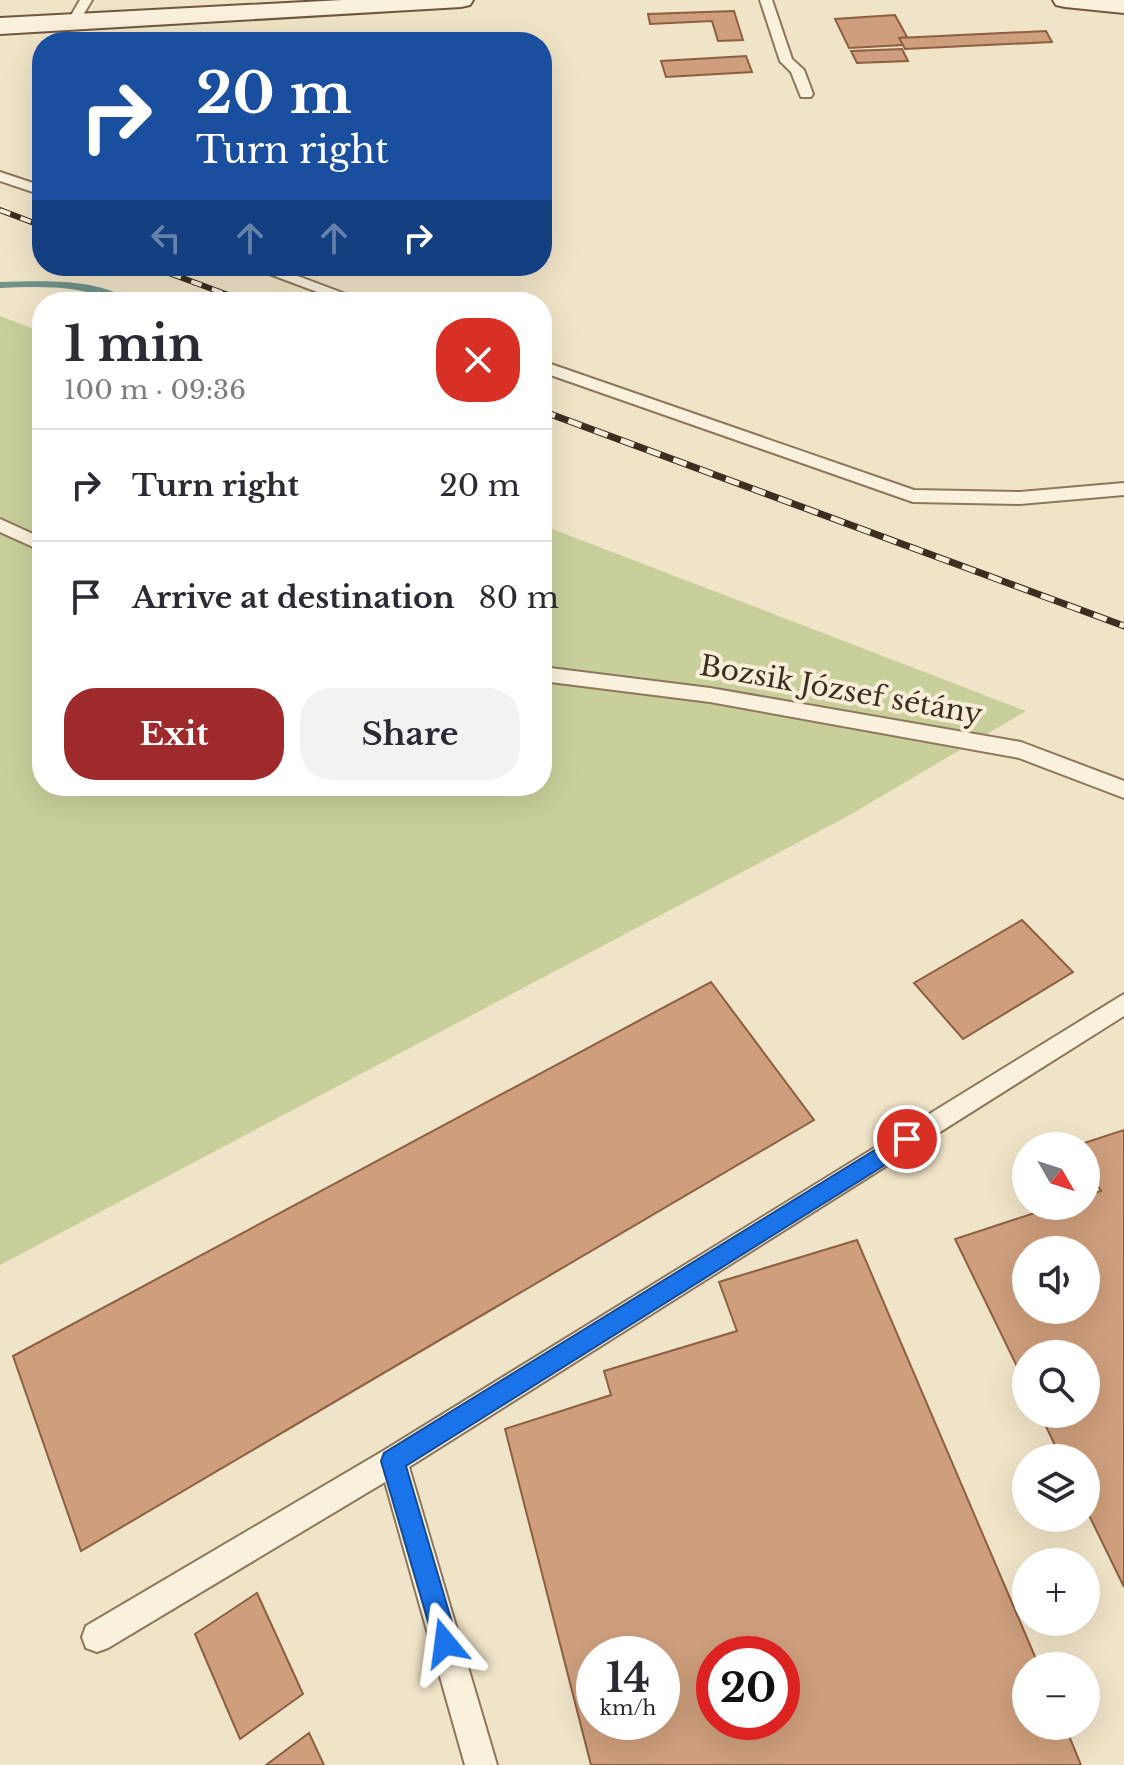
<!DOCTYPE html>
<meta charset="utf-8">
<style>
body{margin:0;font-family:"Libre Baskerville",serif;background:#f2f2f3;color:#2b2b33;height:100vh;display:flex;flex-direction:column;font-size:30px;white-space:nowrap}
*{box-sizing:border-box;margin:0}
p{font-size:26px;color:#7c7c81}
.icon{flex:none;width:44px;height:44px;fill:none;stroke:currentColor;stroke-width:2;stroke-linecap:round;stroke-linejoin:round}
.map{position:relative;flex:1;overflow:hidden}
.side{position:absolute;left:32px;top:292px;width:520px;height:504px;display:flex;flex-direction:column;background:#fff;border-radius:32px;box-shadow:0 8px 32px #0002}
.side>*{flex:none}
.top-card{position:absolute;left:32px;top:32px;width:520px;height:244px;border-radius:32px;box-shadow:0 8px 32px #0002;background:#1a4fa0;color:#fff;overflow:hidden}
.needle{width:52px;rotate:129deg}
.controls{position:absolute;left:1012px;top:1132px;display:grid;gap:16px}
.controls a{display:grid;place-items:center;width:88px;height:88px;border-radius:50%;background:#fff;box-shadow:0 8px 32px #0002;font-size:40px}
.speed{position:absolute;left:576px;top:1636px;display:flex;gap:16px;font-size:40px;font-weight:700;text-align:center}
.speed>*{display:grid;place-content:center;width:104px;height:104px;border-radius:50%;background:#fff;box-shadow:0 8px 32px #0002;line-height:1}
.speed small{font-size:20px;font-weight:400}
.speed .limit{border:12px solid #d22;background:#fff;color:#111}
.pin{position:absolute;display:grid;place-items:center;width:68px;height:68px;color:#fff;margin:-34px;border:4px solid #fff;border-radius:50%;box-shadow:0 2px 8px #0007}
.me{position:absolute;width:88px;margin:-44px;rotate:344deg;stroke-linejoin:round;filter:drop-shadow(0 0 6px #0008)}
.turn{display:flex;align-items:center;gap:28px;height:168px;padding:0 32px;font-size:36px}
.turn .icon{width:104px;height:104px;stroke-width:2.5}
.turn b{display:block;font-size:56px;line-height:68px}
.lanes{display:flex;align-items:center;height:76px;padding:0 32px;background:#0003;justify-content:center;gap:40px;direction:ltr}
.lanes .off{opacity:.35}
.round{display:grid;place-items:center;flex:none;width:84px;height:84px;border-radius:32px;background:#f2f2f3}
.headline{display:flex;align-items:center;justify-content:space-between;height:136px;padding:0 32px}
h1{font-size:48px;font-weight:700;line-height:60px}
.primary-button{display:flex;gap:16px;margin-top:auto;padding:16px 32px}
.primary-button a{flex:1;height:92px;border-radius:32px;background:#9e2a2b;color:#fff;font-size:32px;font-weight:700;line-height:92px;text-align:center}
.primary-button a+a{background:#f2f2f3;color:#2b2b33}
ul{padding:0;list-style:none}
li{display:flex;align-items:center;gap:24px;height:112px;padding:0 32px;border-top:2px solid #e1e1e2}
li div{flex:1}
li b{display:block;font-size:30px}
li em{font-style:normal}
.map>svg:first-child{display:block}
.green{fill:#c9cf9b}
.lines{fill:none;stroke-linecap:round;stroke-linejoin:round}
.stream{fill:#6f938a;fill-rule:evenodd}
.building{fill:#cf9f7d;stroke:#8d5f41;stroke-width:2;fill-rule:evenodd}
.service-casing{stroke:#8d765c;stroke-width:4}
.secondary-casing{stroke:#6f573f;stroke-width:4}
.service{fill:#faf1dc;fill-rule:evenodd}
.secondary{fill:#faf1dc;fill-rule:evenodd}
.rail-far1-casing{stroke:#3d2e20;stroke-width:6}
.rail-casing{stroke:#3d2e20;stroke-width:7}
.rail-far1{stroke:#f7eed8;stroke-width:4;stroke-dasharray:11;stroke-linecap:butt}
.rail{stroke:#f7eed8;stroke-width:5;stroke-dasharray:14;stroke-linecap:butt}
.route{fill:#1a73e8;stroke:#114b97;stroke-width:2}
.labels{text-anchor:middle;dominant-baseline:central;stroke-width:8;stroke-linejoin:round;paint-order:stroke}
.street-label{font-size:28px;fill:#3d2e20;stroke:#f7eed8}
</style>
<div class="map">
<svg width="1124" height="1765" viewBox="0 0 1124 1765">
<rect width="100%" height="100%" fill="#f0e4c8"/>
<path class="green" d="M 0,316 L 42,332 L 42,786 L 542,786 L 542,525 L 1026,711 L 848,816 L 0,1265 Z"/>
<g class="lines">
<path class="stream" d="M 0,282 C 42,281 97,277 134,302 C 114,302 97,293 77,290 C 52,286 26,287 0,288 Z"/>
</g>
<path class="building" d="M 734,11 L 743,40 L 718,41 L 712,21 L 650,24 L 648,14 Z
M 895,15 L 907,37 L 899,38 L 903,45 L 849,48 L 835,19 Z
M 1046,31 L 1052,42 L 905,49 L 899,38 Z
M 902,49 L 908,61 L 857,63 L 851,51 Z
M 746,56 L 752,72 L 666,77 L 661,61 Z
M 1022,920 L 1073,972 L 963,1039 L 914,983 Z
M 711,982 L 814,1120 L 81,1551 L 13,1356 Z
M 1124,1130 L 1124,1587 L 1086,1509 L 1086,1458 L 1061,1458 L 1040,1414 L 1086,1414 L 1086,1354 L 1026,1354 L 1026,1385 L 955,1239 L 1056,1206 L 1086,1206 L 1086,1196 L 1101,1191 L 1086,1165 L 1086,1146 L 1075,1146 ZM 1026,1250 L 1086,1250 L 1086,1310 L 1026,1310 Z
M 857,1240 L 1039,1666 L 1026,1666 L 1026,1726 L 1065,1726 L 1081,1765 L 591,1765 L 505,1429 L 611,1395 L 604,1371 L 737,1331 L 719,1282 ZM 594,1654 L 662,1654 L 662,1722 L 594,1722 ZM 714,1654 L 782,1654 L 782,1722 L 714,1722 Z
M 257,1593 L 303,1694 L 240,1739 L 195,1634 Z
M 309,1733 L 324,1765 L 266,1765 Z"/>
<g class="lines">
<defs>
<path id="service" d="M 80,0 L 92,0 L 76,27 L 68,27 L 66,24 Z
M 760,0 L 772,0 L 792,59 L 804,70 L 813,94 L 811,97 L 801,97 L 791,72 L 780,61 Z
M 0,172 L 42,186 L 42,195 L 0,181 Z
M 248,266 L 271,266 L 367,302 L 344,302 Z
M 542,361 L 914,490 L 1020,492 L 1124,483 L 1124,495 L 1020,504 L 913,502 L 542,372 Z
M 0,519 L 42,538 L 42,551 L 0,532 Z
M 542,667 L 710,688 L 1021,742 L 1124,781 L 1124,798 L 1019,758 L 710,702 L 542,681 Z
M 1124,994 L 1124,1016 L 409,1467 L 497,1765 L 465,1765 L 385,1482 L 108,1648 L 97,1652 L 86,1648 L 82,1637 L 86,1626 L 383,1451 Z"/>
<path id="secondary" d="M 343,0 L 473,0 L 470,5 L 461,7 L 0,34 L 0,18 Z
M 1053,0 L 1124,0 L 1124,13 L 1065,7 L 1056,5 Z"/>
</defs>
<use href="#service" class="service-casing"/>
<use href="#secondary" class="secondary-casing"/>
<use href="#service" class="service"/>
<use href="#secondary" class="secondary"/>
<defs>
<path id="rail-far1" d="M 0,210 L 42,226
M 150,266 L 239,299"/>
<path id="rail" d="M 233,297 L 247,302
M 542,411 L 1124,626"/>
</defs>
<use href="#rail-far1" class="rail-far1-casing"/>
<use href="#rail" class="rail-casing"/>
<use href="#rail-far1" class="rail-far1"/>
<use href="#rail" class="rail"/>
</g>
<path class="route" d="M 907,1130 L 915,1132 L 918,1139 L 915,1146 L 406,1466 L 458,1643 L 454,1652 L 445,1656 L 437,1652 L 381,1461 L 384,1453 Z"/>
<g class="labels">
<g class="street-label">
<text transform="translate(841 690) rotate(10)">Bozsik József sétány</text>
</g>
</g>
</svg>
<div class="controls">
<a><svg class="needle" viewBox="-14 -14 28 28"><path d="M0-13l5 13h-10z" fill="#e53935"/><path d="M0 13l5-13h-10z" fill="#7c7c81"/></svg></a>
<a><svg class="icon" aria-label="sound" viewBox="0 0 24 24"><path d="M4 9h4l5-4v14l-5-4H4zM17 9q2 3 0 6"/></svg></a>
<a><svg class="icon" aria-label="search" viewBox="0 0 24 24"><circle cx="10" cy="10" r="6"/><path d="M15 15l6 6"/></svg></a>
<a><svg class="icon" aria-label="layers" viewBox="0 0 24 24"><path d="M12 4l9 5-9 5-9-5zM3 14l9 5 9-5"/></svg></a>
<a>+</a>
<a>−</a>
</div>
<div class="speed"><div>14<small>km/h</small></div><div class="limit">20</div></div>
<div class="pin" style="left:907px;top:1139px;background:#d93025"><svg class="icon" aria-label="arrive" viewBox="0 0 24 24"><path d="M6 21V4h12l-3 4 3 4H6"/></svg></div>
<svg class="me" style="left:445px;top:1643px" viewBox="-20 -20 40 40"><path d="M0-17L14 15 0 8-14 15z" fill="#1a73e8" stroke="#fff" stroke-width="4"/></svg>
<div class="top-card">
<div class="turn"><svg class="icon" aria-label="right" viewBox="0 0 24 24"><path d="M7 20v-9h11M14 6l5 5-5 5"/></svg><div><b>20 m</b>Turn right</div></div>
<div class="lanes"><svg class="icon off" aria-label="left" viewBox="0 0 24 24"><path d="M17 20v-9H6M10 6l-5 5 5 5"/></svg><svg class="icon off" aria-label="ahead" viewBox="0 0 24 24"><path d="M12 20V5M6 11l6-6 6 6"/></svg><svg class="icon off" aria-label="ahead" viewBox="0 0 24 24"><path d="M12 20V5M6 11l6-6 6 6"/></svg><svg class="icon" aria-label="right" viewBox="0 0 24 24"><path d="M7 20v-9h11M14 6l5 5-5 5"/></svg></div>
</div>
<section class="side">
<div class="headline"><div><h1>1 min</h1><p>100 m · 09:36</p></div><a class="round" style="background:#d93025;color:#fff"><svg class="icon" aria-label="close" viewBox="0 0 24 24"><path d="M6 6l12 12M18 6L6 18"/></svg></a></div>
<ul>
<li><svg class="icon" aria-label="right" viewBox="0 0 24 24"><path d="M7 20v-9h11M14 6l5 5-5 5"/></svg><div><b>Turn right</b></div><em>20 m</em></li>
<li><svg class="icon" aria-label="arrive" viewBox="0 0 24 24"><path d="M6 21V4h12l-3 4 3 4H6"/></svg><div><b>Arrive at destination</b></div><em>80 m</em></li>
</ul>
<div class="primary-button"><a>Exit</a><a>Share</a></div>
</section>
</div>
